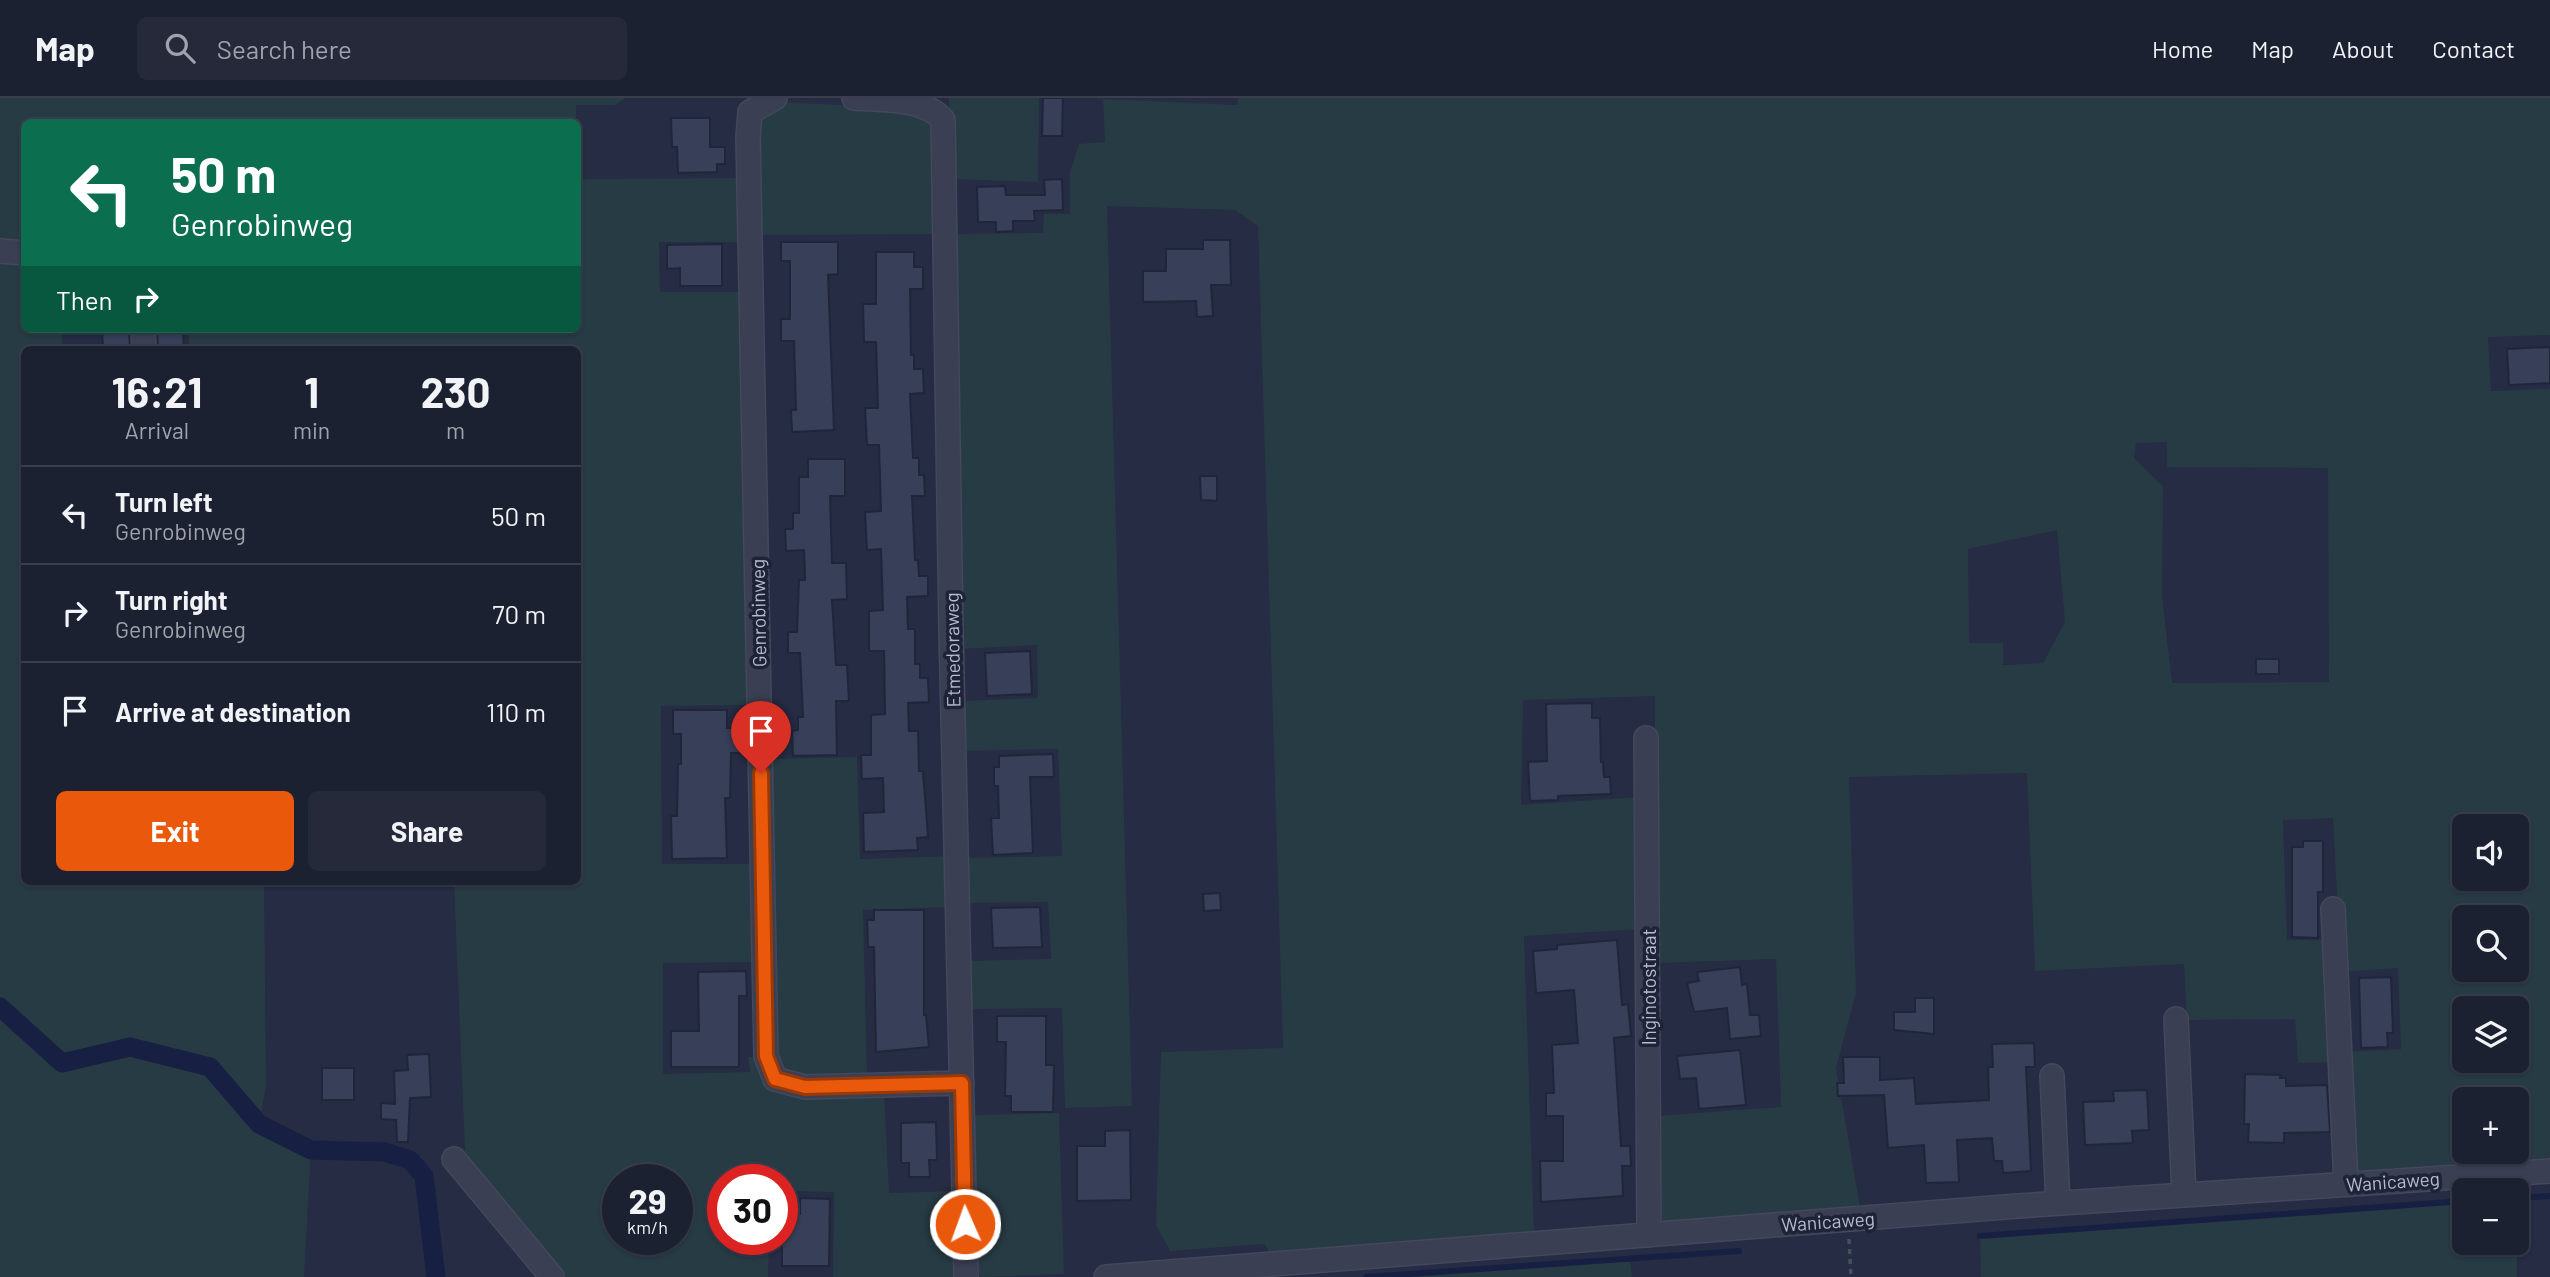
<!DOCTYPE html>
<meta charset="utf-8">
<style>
body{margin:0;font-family:Barlow,sans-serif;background:#25293a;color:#f1f3f6;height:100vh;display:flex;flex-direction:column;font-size:26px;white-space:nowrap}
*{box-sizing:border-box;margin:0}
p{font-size:23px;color:#a0a3ac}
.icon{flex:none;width:38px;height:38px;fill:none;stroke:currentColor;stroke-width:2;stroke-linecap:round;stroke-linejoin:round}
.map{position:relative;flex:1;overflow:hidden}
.drawer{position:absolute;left:21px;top:248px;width:560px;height:539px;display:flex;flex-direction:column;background:#1c2132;border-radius:10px;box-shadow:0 2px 5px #0004,0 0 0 2px #3a3e4d}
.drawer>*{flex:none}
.hud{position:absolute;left:21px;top:21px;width:560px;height:214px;border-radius:10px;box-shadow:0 2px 5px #0004,0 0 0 2px #3a3e4d;background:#0b6e4f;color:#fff;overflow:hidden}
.controls{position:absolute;left:2452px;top:716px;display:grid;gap:14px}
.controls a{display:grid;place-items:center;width:77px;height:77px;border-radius:10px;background:#1c2132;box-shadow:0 2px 5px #0004,0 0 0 2px #3a3e4d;font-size:35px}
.speed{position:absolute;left:602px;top:1066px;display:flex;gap:14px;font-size:35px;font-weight:700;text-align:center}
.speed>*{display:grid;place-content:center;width:91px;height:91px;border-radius:50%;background:#1c2132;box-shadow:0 2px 5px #0004,0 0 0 2px #3a3e4d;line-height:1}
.speed small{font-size:18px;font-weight:400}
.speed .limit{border:10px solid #d22;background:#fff;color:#111}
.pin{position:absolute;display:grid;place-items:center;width:60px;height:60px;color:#fff;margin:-72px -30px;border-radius:50% 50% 50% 0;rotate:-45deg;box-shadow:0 0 7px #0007}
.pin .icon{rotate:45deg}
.me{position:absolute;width:77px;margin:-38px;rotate:358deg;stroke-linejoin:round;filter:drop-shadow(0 0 5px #0008)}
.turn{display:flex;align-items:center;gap:24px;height:147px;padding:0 35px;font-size:32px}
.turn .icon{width:91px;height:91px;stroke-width:2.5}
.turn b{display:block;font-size:49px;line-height:60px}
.then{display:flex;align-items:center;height:66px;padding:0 35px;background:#0003;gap:14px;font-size:26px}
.eta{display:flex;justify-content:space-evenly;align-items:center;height:119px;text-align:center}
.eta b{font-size:42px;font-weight:700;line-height:49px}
.action{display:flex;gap:14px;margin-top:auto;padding:14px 35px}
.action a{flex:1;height:80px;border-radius:10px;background:#ea580c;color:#fff;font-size:28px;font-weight:700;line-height:80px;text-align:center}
.action a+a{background:#25293a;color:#f1f3f6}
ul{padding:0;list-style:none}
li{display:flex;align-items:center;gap:21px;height:98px;padding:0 35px;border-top:2px solid #3a3e4d}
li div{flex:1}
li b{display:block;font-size:26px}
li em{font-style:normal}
header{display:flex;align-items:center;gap:42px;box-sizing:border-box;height:98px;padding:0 35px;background:#1c2132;border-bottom:2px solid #3a3e4d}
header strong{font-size:33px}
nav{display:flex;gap:38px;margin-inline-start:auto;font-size:24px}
.search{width:490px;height:63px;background:#25293a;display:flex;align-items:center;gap:18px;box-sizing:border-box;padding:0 24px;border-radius:10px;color:#a0a3ac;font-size:26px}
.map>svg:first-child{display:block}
.green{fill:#273b44;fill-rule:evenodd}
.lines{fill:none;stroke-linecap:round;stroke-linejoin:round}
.stream{stroke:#172042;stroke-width:6}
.canal{stroke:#172042;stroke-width:19}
.building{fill:#373f59;stroke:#20263a;stroke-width:2}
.minor-casing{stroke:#43485c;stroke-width:26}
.path{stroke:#41545c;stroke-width:3.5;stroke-dasharray:5 5;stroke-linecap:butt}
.minor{stroke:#3a3f53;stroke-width:23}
.route-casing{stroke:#983908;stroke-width:18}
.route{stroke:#ea580c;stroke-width:12}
.labels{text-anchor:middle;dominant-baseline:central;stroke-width:7;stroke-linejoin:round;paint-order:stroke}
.street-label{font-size:19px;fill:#b7bbcc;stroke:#1e2438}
</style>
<header>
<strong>Map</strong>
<div class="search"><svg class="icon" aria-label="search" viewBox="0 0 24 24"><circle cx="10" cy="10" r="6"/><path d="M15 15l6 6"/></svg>Search here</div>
<nav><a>Home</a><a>Map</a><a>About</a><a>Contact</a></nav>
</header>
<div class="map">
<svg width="2550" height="1179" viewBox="0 0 2550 1179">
<rect width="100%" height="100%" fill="#252c43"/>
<path class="green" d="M 0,0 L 626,0 L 615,7 L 576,7 L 576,24 L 24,24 L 24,149 L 0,148 Z
M 949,0 L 1039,0 L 1038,84 L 950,81 Z
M 1238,0 L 2550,0 L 2550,237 L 2488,239 L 2491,293 L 2550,291 L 2550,1060 L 2352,1073 L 2346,954 L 2401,951 L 2398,870 L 2341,874 L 2333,720 L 2283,722 L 2287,842 L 2329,842 L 2336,964 L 2298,965 L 2295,921 L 2187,922 L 2184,866 L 2035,873 L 2027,675 L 1849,679 L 1856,894 L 1836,970 L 1860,1109 L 1660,1125 L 1655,1018 L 1781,1009 L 1776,861 L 1655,865 L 1655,598 L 1523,602 L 1521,707 L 1641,699 L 1644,831 L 1524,838 L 1534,1135 L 1270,1155 L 1264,1146 L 1170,1153 L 1156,1127 L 1161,954 L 1283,950 L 1258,128 L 1235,112 L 1107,108 L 1132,1008 L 1065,1010 L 1062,910 L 966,911 L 964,863 L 1051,861 L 1048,804 L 965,805 L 963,760 L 1062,758 L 1058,651 L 959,653 L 958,603 L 1038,600 L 1037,547 L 958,551 L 951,136 L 1043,135 L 1044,116 L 1070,116 L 1070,74 L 1079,46 L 1105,44 L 1103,1 L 1237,7 ZM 2167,344 L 2167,369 L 2328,370 L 2329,584 L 2172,585 L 2162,498 L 2163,388 L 2134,360 L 2136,345 ZM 2057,432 L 2065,524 L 2043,565 L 2003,567 L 2003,545 L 1969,545 L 1968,451 ZM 2464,728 L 2516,728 L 2516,780 L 2464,780 ZM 2464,819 L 2516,819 L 2516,872 L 2464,872 ZM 2464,910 L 2516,910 L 2516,962 L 2464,962 ZM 2464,1001 L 2516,1001 L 2516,1054 L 2464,1054 Z
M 780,4 L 923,11 L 934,16 L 940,136 L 755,137 L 757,16 Z
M 745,80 L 746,144 L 659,144 L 660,194 L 745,194 L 751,607 L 661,608 L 662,766 L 757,766 L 757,864 L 663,865 L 663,976 L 750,974 L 748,959 L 762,959 L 771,983 L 884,992 L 889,1095 L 957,1093 L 958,1170 L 953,1179 L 833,1179 L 834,1094 L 782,1093 L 782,1082 L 723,1082 L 723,1141 L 769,1141 L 768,1179 L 561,1179 L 466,1076 L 454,784 L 578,784 L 578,252 L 189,252 L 189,231 L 578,231 L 578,81 ZM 618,1082 L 677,1082 L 677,1141 L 618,1141 Z
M 0,160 L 24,161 L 24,231 L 62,231 L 62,252 L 24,252 L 24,784 L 264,784 L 266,988 L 259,1026 L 311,1052 L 304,1179 L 0,1179 Z
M 857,659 L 860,761 L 952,758 L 953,809 L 863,812 L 867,981 L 803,983 L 781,973 L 770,954 L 766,661 Z
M 1059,1015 L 1064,1176 L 982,1179 L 976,1174 L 970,1017 Z
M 2464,1103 L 2464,1144 L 2516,1144 L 2517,1141 L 2517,1179 L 1981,1179 L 1980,1138 Z
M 1630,1162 L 1632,1179 L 1366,1179 Z"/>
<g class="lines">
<path class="stream" d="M 2516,1100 L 2550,1098
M 1980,1138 L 2464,1103
M 1366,1179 L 1739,1153"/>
<path class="canal" d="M 0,909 L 62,965 L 130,949 L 210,969 L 259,1026 L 311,1052 L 385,1054 L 410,1062 L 424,1078 L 436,1179"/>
</g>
<path class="building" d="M 1043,0 L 1063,0 L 1062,38 L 1042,38 Z
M 671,20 L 710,20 L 710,49 L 725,49 L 725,66 L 717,66 L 717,74 L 678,75 L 677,49 L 672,49 Z
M 1062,81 L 1063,112 L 1034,113 L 1035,123 L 1013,123 L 1013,133 L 996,134 L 996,124 L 978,124 L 977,89 L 1005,88 L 1006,97 L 1045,97 L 1044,82 Z
M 1203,142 L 1230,142 L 1231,187 L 1211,187 L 1213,218 L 1197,219 L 1196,203 L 1143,204 L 1143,173 L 1166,173 L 1166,151 L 1203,151 Z
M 781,144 L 838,144 L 838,176 L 828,177 L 834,332 L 792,334 L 791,312 L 796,312 L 794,243 L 781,243 L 781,221 L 790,221 L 790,163 L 781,163 Z
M 722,146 L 722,188 L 680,188 L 680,170 L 667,171 L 667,147 Z
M 876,154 L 914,154 L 914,169 L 923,169 L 923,191 L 910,191 L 911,257 L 914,257 L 914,271 L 923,271 L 924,295 L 910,296 L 913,360 L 919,360 L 919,377 L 924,377 L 925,398 L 912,398 L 915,462 L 918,462 L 919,478 L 928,478 L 928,498 L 907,499 L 908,531 L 915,531 L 915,566 L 920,566 L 920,580 L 928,580 L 929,604 L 908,605 L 909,633 L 918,633 L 919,673 L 923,673 L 928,739 L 917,740 L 918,752 L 864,754 L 863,715 L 884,714 L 883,680 L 862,681 L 861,657 L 871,657 L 871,617 L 885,616 L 884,553 L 869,553 L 869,513 L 883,512 L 881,451 L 867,452 L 865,414 L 881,413 L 879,347 L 867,347 L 865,310 L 878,310 L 876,244 L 864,244 L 863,206 L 876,206 Z
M 102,231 L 129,231 L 130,252 L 103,252 Z
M 157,231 L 183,231 L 184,252 L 158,252 Z
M 2550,249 L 2550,285 L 2509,287 L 2507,251 Z
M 808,361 L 845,361 L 845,398 L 830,398 L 832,465 L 846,465 L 847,501 L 832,502 L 836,567 L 847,567 L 849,603 L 836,603 L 837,657 L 793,658 L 792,633 L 798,632 L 798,619 L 803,619 L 800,555 L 788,555 L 788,534 L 797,534 L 799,482 L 805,482 L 804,452 L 786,453 L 785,431 L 793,431 L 793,415 L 799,415 L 799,379 L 808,379 Z
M 1200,378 L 1217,378 L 1217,403 L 1201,402 Z
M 1030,553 L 1032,596 L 987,598 L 985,555 Z
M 2256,561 L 2279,561 L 2279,576 L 2256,576 Z
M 1592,605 L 1592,620 L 1600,620 L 1601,664 L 1603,664 L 1604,679 L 1610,679 L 1611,696 L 1558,698 L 1558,702 L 1530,703 L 1528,664 L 1547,663 L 1546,606 Z
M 673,612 L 727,612 L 727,630 L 742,630 L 743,655 L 731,655 L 730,700 L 725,700 L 727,760 L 672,761 L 671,718 L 677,718 L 678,666 L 681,666 L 681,636 L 673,636 Z
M 1053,656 L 1054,679 L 1030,679 L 1033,755 L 993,757 L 991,720 L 999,720 L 998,688 L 994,688 L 994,669 L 999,669 L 999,658 Z
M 2303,743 L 2323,743 L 2323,794 L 2318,794 L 2318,840 L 2292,839 L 2292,749 L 2303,749 Z
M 1220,795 L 1221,812 L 1204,813 L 1203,796 Z
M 1040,809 L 1042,849 L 993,850 L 991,810 Z
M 874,812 L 924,812 L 924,917 L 926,917 L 929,949 L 876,954 L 874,849 L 868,849 L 867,822 L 874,822 Z
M 1617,842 L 1622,907 L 1628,906 L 1631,938 L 1614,940 L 1621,1048 L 1630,1048 L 1631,1068 L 1622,1068 L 1623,1098 L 1541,1104 L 1540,1063 L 1563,1063 L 1563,1018 L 1546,1018 L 1546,995 L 1554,995 L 1552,947 L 1578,945 L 1574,892 L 1536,895 L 1533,853 L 1557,851 L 1557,847 Z
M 1740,869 L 1742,887 L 1747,886 L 1750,917 L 1759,917 L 1761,938 L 1730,941 L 1727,910 L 1694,914 L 1687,885 L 1699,883 L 1697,874 Z
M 746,873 L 747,898 L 739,898 L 739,969 L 671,969 L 671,933 L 699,933 L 698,874 Z
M 2391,879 L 2393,935 L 2387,935 L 2388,949 L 2361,950 L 2359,880 Z
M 1915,900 L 1934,900 L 1934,936 L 1894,932 L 1894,914 L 1915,914 Z
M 997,918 L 1046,918 L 1046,967 L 1054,967 L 1053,1014 L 1011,1014 L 1011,998 L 1005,998 L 1006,944 L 997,944 Z
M 2034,945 L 2035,969 L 2026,969 L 2031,1073 L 2003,1075 L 2002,1063 L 1994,1063 L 1992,1040 L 1957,1042 L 1959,1084 L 1926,1085 L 1924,1047 L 1888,1050 L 1884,997 L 1838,998 L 1837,985 L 1844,985 L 1843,959 L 1880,959 L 1880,982 L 1914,980 L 1916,1006 L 1989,1002 L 1988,969 L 1993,969 L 1992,946 Z
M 1740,952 L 1746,1007 L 1699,1011 L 1696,980 L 1680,981 L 1677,958 Z
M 429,956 L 431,999 L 410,1000 L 408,1044 L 397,1044 L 396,1022 L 381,1021 L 381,1005 L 395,1006 L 394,973 L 408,972 L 407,957 Z
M 322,970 L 354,970 L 354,1002 L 322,1002 Z
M 2245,976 L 2281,977 L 2280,980 L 2286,980 L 2286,988 L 2327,987 L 2330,1034 L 2284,1035 L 2284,1045 L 2248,1044 L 2249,1026 L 2244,1026 Z
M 2147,992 L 2149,1032 L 2132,1033 L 2133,1045 L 2085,1047 L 2083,1004 L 2114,1003 L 2113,993 Z
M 936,1024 L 937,1062 L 929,1062 L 930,1079 L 909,1079 L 909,1065 L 901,1065 L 901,1025 Z
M 1130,1032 L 1131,1102 L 1077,1103 L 1077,1048 L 1105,1048 L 1105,1033 Z
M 800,1100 L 830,1101 L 829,1168 L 782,1168 L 782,1116 L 800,1116 Z"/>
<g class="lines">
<defs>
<path id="minor" d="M 775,0 L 750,14 L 748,39 L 766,958 L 775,981 L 805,989 L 962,985
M 854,0 C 884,2 925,0 943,22 L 951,533 L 966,1179
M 0,153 L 24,155
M 143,231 L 144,252
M 1646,640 L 1649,1137
M 2333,811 L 2346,1086
M 2176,921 L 2184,1097
M 2052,978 L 2058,1105
M 454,1061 L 552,1179
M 1106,1179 L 2018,1108 L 2550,1073"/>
</defs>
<use href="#minor" class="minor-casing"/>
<path class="path" d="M 1849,1141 L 1851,1179"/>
<use href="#minor" class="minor"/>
</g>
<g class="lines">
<defs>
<path id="route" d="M 761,675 L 766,958 L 775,981 L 805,989 L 962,985 L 965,1126"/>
</defs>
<use href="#route" class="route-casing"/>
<use href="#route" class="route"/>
</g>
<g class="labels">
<g class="street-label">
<text transform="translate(758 515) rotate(-91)">Genrobinweg</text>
<text transform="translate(952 552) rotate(-91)">Etmedoraweg</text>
<text transform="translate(1648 889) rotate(-90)">Inginotostraat</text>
<text transform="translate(2393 1083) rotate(-4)">Wanicaweg</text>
<text transform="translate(1828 1123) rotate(-4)">Wanicaweg</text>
</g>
</g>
</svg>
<div class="controls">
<a><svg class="icon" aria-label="sound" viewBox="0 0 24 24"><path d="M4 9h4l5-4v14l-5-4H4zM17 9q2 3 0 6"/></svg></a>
<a><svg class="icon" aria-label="search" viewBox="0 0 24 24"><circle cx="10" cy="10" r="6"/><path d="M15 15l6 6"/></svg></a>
<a><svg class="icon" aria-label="layers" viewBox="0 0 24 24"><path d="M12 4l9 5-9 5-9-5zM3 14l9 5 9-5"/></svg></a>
<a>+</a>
<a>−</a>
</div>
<div class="speed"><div>29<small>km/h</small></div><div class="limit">30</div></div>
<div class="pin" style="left:761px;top:675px;background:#d93025"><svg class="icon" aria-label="arrive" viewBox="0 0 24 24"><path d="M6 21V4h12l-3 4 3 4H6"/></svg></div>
<svg class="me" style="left:965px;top:1126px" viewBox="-20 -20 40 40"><circle r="17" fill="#ea580c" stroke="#fff" stroke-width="3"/><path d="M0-11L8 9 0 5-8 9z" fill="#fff"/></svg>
<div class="hud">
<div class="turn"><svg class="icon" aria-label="left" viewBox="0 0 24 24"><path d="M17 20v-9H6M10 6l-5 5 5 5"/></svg><div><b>50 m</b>Genrobinweg</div></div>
<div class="then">Then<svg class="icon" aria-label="right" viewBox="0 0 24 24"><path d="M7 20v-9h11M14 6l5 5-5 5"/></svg></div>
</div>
<section class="drawer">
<div class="eta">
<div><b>16:21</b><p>Arrival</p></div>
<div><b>1</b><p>min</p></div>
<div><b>230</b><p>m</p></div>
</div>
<ul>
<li><svg class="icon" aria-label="left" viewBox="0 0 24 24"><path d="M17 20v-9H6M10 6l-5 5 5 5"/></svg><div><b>Turn left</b><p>Genrobinweg</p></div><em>50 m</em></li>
<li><svg class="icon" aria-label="right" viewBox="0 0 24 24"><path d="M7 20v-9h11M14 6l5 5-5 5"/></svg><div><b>Turn right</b><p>Genrobinweg</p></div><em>70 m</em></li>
<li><svg class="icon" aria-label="arrive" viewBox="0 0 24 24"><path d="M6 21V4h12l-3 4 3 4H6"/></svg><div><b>Arrive at destination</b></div><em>110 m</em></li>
</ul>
<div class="action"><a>Exit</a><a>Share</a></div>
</section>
</div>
